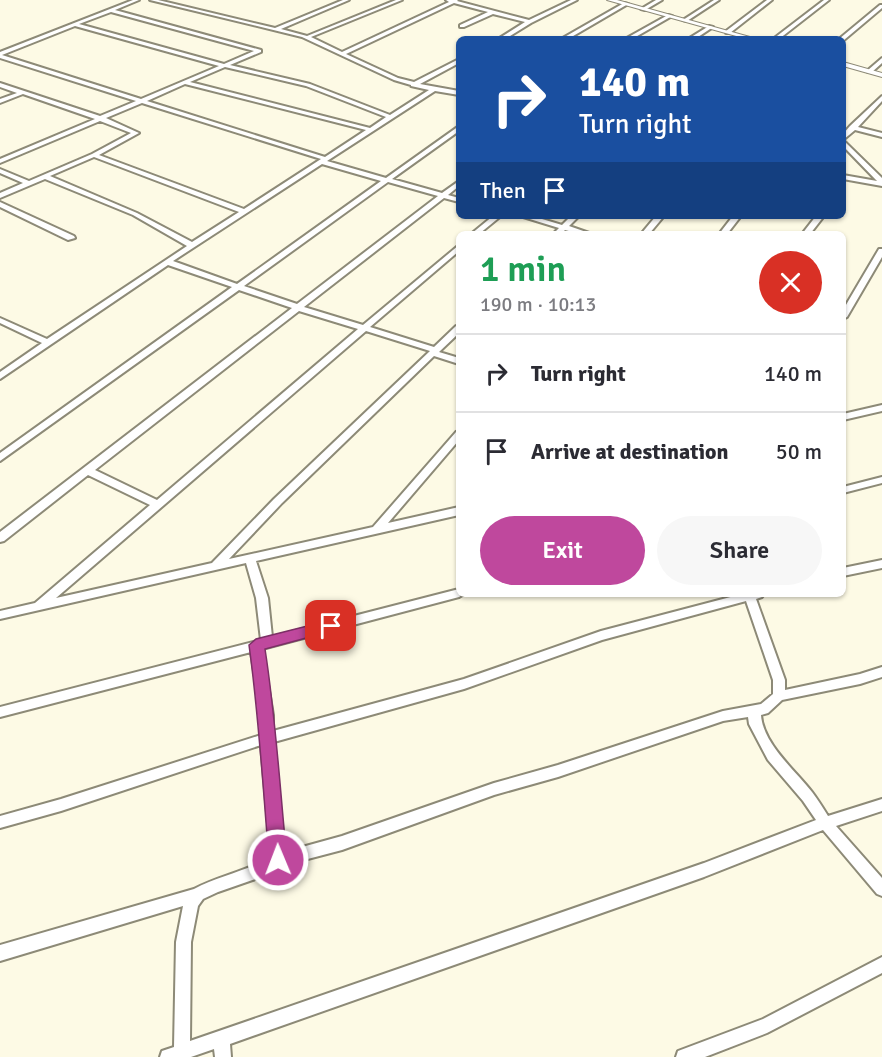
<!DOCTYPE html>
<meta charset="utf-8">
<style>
body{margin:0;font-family:Signika,sans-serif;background:#f7f7f7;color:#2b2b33;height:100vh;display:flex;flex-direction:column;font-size:22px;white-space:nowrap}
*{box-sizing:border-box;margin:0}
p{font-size:20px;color:#7c7c81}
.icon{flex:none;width:33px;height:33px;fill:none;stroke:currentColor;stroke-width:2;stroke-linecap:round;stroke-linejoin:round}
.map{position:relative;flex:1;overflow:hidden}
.drawer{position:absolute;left:456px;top:231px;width:390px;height:366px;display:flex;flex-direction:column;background:#fff;border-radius:9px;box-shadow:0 2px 4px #0004}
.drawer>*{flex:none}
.top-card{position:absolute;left:456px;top:36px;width:390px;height:183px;border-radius:9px;box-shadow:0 2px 4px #0004;background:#1a4fa0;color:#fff;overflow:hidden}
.pin{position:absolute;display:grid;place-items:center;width:51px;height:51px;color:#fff;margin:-26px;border-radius:12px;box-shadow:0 3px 9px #0006}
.me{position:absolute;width:66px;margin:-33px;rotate:359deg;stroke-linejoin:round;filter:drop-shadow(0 0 4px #0008)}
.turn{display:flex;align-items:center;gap:21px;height:126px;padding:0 24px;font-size:27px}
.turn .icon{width:78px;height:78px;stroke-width:2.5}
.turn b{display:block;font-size:42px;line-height:51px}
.then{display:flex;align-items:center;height:57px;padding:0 24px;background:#0003;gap:12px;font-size:22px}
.round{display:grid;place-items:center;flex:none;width:63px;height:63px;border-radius:32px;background:#f7f7f7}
.overview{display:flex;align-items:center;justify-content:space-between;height:102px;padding:0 24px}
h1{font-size:36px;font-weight:600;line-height:45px;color:#1e9e55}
.cta{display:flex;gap:12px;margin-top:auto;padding:12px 24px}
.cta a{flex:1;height:69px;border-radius:36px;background:#bf489d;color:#fff;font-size:24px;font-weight:600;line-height:69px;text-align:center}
.cta a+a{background:#f7f7f7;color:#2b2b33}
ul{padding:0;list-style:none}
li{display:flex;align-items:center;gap:18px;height:78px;padding:0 24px;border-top:2px solid #e1e1e2}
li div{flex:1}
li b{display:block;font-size:22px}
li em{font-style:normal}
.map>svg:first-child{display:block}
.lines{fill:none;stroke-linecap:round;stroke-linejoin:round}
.minor-casing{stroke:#8d8a77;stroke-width:4}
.tertiary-casing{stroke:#8d8a77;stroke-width:2}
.minor{fill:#fff;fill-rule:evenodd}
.tertiary{fill:#fff;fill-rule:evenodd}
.route{fill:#bf489d;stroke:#7c2f66;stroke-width:1.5}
</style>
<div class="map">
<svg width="882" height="1057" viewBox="0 0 882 1057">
<rect width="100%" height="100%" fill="#fdfae5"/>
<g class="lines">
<defs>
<path id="minor" d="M 133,0 L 139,0 L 115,10 L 261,50 L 261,52 L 230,65 L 310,84 L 390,115 L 429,90 L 411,86 L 411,85 L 394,80 L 302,37 L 150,0 L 158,0 L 275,28 L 343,0 L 349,0 L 281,29 L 307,36 L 396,0 L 402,0 L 311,37 L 342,52 L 449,2 L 446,0 L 458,0 L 457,1 L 529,20 L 571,0 L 577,0 L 531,23 L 505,39 L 498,39 L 525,22 L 493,14 L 464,27 L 460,27 L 460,25 L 488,12 L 454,3 L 346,54 L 398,78 L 414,82 L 459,59 L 459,63 L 420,84 L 459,91 L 459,95 L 435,91 L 327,161 L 386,178 L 459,126 L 459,131 L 392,179 L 442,193 L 459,181 L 459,186 L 448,195 L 459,198 L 459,202 L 444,198 L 304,307 L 363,325 L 459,245 L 459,251 L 370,327 L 434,347 L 456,326 L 459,326 L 459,333 L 439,352 L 459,358 L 459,364 L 434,356 L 282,503 L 229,559 L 373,527 L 456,432 L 459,431 L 459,440 L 388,523 L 459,507 L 459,515 L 256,561 L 268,598 L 272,637 L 459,589 L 459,594 L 464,594 L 459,597 L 262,649 L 273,715 L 273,731 L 464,679 L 601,631 L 742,594 L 764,594 L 762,597 L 756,599 L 785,680 L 785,690 L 860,674 L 882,667 L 882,677 L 860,684 L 782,700 L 768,713 L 761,715 C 763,744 795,770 812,792 C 818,800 823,808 828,816 L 882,799 L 882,811 L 836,826 L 882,878 L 882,896 L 877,894 L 823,830 L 704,877 L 230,1044 L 231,1057 L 215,1057 L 214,1049 L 191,1057 L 160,1057 L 162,1051 L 174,1047 L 176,942 L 183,906 L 0,961 L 0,945 L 194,889 C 218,876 247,871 271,857 L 261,745 L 61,811 L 0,828 L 0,816 L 61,799 L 261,735 L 261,715 L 251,652 L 0,717 L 0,707 L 261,640 L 256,598 L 246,563 L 0,619 L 0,611 L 35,603 L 150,505 L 88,475 L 4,541 L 0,542 L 0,532 L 292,308 L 239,290 L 0,461 L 0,453 L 232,287 L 168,265 L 0,379 L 0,372 L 42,343 L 0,323 L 0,318 L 47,339 L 187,246 L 133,215 L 45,179 L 0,198 L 0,193 L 23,183 L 0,173 L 0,169 L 29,181 L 92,154 L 131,133 L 100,121 L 0,163 L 0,159 L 95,119 L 23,94 L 0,103 L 0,99 L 17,93 L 0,87 L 0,83 L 100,116 L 136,101 L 0,58 L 0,52 ZM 111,12 L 254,51 L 224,64 L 79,24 ZM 75,26 L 219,66 L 141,99 L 2,55 ZM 225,67 L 306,86 L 386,117 L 370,128 L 190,82 ZM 185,84 L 366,130 L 325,157 L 147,101 ZM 142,103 L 321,159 L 244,209 L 99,155 L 139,133 L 106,118 ZM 94,157 L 239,212 L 192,242 L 137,213 L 50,176 ZM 322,164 L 381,181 L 237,284 L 173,261 ZM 388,182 L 438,196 L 297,304 L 244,286 ZM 299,311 L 358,329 L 157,500 L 95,470 ZM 366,331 L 430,351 L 274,499 L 212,563 L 56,598 ZM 746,601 L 773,680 L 773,694 L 761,704 L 723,711 L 558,765 L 494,783 L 342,836 L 284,852 L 274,742 L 464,689 L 602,640 ZM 748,717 L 749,724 L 768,760 L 803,801 L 816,820 L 704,863 L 190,1041 L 191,942 L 198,906 L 203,899 L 218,892 L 264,876 L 281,866 L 342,850 L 494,795 L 558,777 L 723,721 Z
M 656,0 L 662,0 L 645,10 L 641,9 Z
M 714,0 L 719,0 L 687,21 L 683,20 Z
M 767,0 L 772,0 L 730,33 L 726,33 L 726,31 Z
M 824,0 L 829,0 L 779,39 L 773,39 Z
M 624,3 L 628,4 L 568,39 L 561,39 Z
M 880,5 L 882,5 L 882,8 L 844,40 L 839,39 Z
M 668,15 L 672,16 L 632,39 L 625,39 Z
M 709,26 L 713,27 L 695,39 L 688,39 Z
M 882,58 L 882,63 L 872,72 L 868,72 L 868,70 Z
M 882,96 L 882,101 L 858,127 L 882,133 L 882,137 L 855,130 L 843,140 L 843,134 L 850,126 Z
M 843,140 L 882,178 L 882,186 L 843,179 L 843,175 L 877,181 L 843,146 Z
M 0,202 L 74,236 L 75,238 L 68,240 L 0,207 Z
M 493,216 L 501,216 L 479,234 L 471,234 Z
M 520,216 L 532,216 L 562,225 L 571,216 L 579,216 L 569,226 L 592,234 L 580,234 L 565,230 L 561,234 L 553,234 L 559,228 Z
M 656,216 L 664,216 L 649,234 L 641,234 Z
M 733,216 L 741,216 L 727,234 L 719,234 Z
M 816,216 L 824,216 L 810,234 L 802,234 Z
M 879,249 L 882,249 L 882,257 L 847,317 L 843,319 L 843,310 Z
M 882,405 L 882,411 L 843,420 L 843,414 Z
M 882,477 L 882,483 L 843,493 L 843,487 Z
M 882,560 L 882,568 L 843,576 L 843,568 Z
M 882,957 L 882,973 L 767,1033 L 705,1057 L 676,1057 L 678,1051 L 763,1019 Z"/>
<path id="tertiary" d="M 607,0 L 617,0 L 757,39 L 747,39 Z
M 843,62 L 882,73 L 882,77 L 843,66 Z"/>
</defs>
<use href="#minor" class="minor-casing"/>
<use href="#tertiary" class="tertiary-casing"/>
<use href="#minor" class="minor"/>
<use href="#tertiary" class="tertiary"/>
</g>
<path class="route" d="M 331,620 L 336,622 L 339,626 L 336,630 L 265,649 C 276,719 280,790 287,860 L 285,867 L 278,869 L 272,867 L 269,860 C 263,788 259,717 249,645 L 256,639 Z"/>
</svg>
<div class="pin" style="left:331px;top:626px;background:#d93025"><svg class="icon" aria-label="arrive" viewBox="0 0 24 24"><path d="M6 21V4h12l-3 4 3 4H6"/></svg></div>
<svg class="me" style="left:278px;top:860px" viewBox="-20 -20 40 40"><circle r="17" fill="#bf489d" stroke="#fff" stroke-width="3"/><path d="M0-11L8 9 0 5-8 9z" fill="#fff"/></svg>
<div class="top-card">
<div class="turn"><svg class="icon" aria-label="right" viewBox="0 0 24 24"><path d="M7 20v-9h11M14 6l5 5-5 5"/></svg><div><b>140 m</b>Turn right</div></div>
<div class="then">Then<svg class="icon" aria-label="arrive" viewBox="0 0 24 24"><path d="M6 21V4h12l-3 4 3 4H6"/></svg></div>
</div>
<section class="drawer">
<div class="overview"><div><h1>1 min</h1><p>190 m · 10:13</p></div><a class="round" style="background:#d93025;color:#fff"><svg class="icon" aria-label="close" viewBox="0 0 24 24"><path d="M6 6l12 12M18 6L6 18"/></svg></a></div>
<ul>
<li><svg class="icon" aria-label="right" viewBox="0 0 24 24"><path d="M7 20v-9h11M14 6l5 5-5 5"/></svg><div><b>Turn right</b></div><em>140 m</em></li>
<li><svg class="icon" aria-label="arrive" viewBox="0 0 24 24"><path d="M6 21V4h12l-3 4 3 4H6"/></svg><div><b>Arrive at destination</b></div><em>50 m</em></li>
</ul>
<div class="cta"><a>Exit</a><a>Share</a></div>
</section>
</div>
